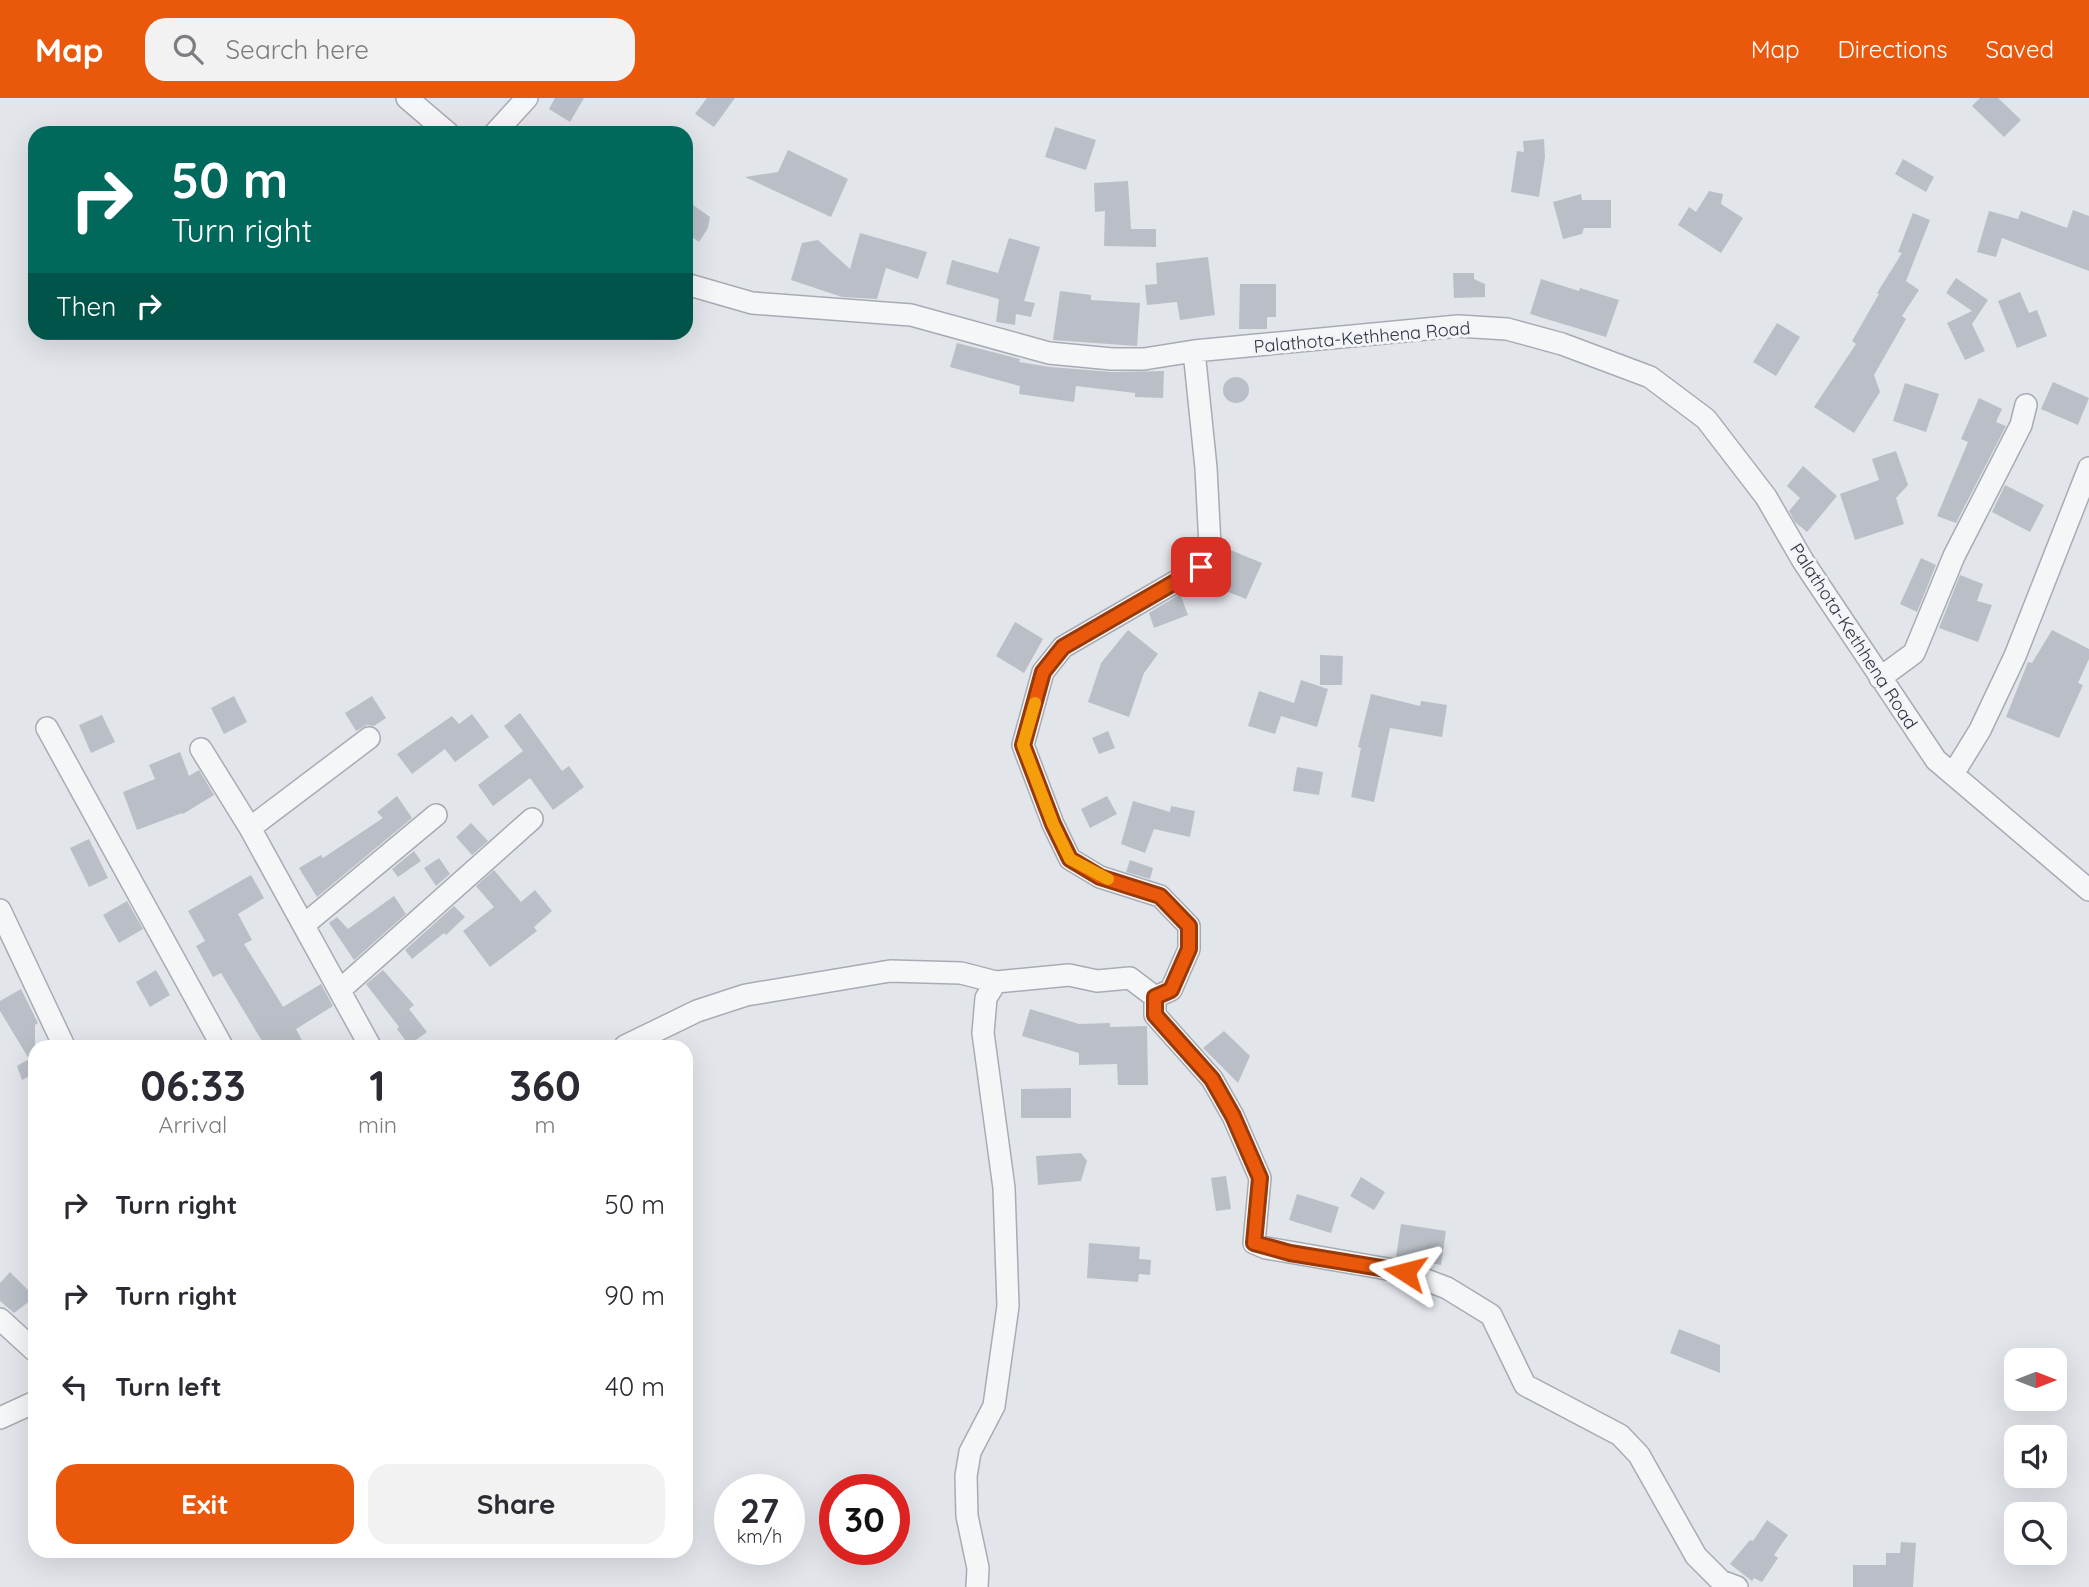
<!DOCTYPE html>
<style>
body{margin:0;font-family:Quicksand,sans-serif;background:#f2f2f3;color:#2b2b33;height:100vh;display:flex;flex-direction:column;font-size:26px;white-space:nowrap}
*{box-sizing:border-box;margin:0}
p{font-size:23px;color:#7c7c81}
.icon{flex:none;width:38px;height:38px;fill:none;stroke:currentColor;stroke-width:2;stroke-linecap:round;stroke-linejoin:round}
.map{position:relative;flex:1;overflow:hidden}
.panel{position:absolute;left:28px;top:942px;width:665px;height:518px;display:flex;flex-direction:column;background:#fff;border-radius:21px;box-shadow:0 7px 28px #0002}
.panel>*{flex:none}
.guide{position:absolute;left:28px;top:28px;width:665px;height:214px;border-radius:21px;box-shadow:0 7px 28px #0002;background:#00695c;color:#fff;overflow:hidden}
.needle{width:46px;rotate:90deg}
.controls{position:absolute;left:2004px;top:1250px;display:grid;gap:14px}
.controls a{display:grid;place-items:center;width:63px;height:63px;border-radius:14px;background:#fff;box-shadow:0 7px 28px #0002;font-size:35px}
.speed{position:absolute;left:714px;top:1376px;display:flex;gap:14px;font-size:35px;font-weight:700;text-align:center}
.speed>*{display:grid;place-content:center;width:91px;height:91px;border-radius:50%;background:#fff;box-shadow:0 7px 28px #0002;line-height:1}
.speed small{font-size:18px;font-weight:400}
.speed .limit{border:10px solid #d22;background:#fff;color:#111}
.pin{position:absolute;display:grid;place-items:center;width:60px;height:60px;color:#fff;margin:-30px;border-radius:14px;box-shadow:0 4px 10px #0006}
.me{position:absolute;width:77px;margin:-38px;rotate:279deg;stroke-linejoin:round;filter:drop-shadow(0 0 5px #0008)}
.turn{display:flex;align-items:center;gap:24px;height:147px;padding:0 28px;font-size:32px}
.turn .icon{width:91px;height:91px;stroke-width:2.5}
.turn b{display:block;font-size:49px;line-height:60px}
.then{display:flex;align-items:center;height:66px;padding:0 28px;background:#0003;gap:14px;font-size:26px}
.eta{display:flex;justify-content:space-evenly;align-items:center;height:119px;text-align:center}
.eta b{font-size:42px;font-weight:700;line-height:49px}
.button{display:flex;gap:14px;margin-top:auto;padding:14px 28px}
.button a{flex:1;height:80px;border-radius:21px;background:#ea580c;color:#fff;font-size:28px;font-weight:700;line-height:80px;text-align:center}
.button a+a{background:#f2f2f3;color:#2b2b33}
ul{padding:0;list-style:none}
li{display:flex;align-items:center;gap:21px;height:91px;padding:0 28px}
li div{flex:1}
li b{display:block;font-size:26px}
li em{font-style:normal}
header{display:flex;align-items:center;gap:42px;box-sizing:border-box;height:98px;padding:0 35px;background:#ea580c;color:#fff}
header strong{font-size:33px}
nav{display:flex;gap:38px;margin-inline-start:auto;font-size:24px}
.search{width:490px;height:63px;background:#f2f2f3;display:flex;align-items:center;gap:18px;box-sizing:border-box;padding:0 24px;border-radius:21px;color:#7c7c81;font-size:26px}
.map>svg:first-child{display:block}
.building{fill:#babfc7}
.lines{fill:none;stroke-linecap:round;stroke-linejoin:round}
.minor-casing{stroke:#a7acb4;stroke-width:24}
.minor{stroke:#f5f6f8;stroke-width:21}
.route-casing{stroke:#983908;stroke-width:18}
.route{stroke:#ea580c;stroke-width:12}
.slow{stroke:#f59e0b;stroke-width:12}
.labels{text-anchor:middle;dominant-baseline:central;stroke-width:6;stroke-linejoin:round;paint-order:stroke}
.street-label{font-size:18px;fill:#2b3342;stroke:#f2f4f7}
</style>
<header>
<strong>Map</strong>
<div class="search"><svg class="icon" aria-label="search" viewBox="0 0 24 24"><circle cx="10" cy="10" r="6"/><path d="M15 15l6 6"/></svg>Search here</div>
<nav><a>Map</a><a>Directions</a><a>Saved</a></nav>
</header>
<div class="map">
<svg width="2089" height="1489" viewBox="0 0 2089 1489">
<rect width="100%" height="100%" fill="#e2e5ea"/>
<path class="building" d="M 555,0 L 584,0 L 570,24 L 549,11 Z
M 707,0 L 735,0 L 714,29 L 695,16 Z
M 1980,0 L 1998,0 L 2021,22 L 2004,39 L 1972,8 Z
M 1055,29 L 1096,42 L 1086,72 L 1045,59 Z
M 1544,41 L 1545,59 L 1539,99 L 1511,94 L 1517,53 L 1524,54 L 1523,43 Z
M 788,52 L 848,81 L 831,119 L 745,79 L 778,74 Z
M 1903,61 L 1934,79 L 1926,94 L 1895,76 Z
M 1128,83 L 1131,131 L 1156,131 L 1156,149 L 1104,148 L 1105,113 L 1095,114 L 1094,85 Z
M 1709,93 L 1723,96 L 1721,106 L 1743,120 L 1721,155 L 1678,127 L 1689,109 L 1696,114 Z
M 1581,96 L 1582,102 L 1611,102 L 1611,130 L 1584,130 L 1582,136 L 1563,141 L 1553,104 Z
M 686,102 L 710,119 L 708,130 L 699,144 L 686,135 Z
M 2073,112 L 2089,118 L 2089,173 L 2002,140 L 1996,159 L 1977,154 L 1989,113 L 2018,121 L 2021,113 L 2067,130 Z
M 1913,115 L 1930,122 L 1906,183 L 1919,192 L 1902,218 L 1906,221 L 1874,277 L 1880,294 L 1854,335 L 1814,309 L 1856,246 L 1852,243 L 1879,196 L 1877,195 L 1902,155 L 1898,154 Z
M 860,135 L 927,154 L 918,181 L 886,170 L 877,201 L 842,199 L 791,182 L 802,145 L 818,142 L 850,171 Z
M 1009,140 L 1040,149 L 1024,203 L 1035,205 L 1031,219 L 1016,216 L 1015,227 L 996,224 L 999,201 L 946,186 L 952,162 L 998,175 Z
M 1208,159 L 1215,217 L 1180,222 L 1177,204 L 1147,207 L 1145,187 L 1157,186 L 1156,165 Z
M 1453,175 L 1474,175 L 1474,181 L 1485,186 L 1485,199 L 1454,200 Z
M 1956,180 L 1988,202 L 1972,226 L 1985,253 L 1965,262 L 1947,225 L 1972,213 L 1946,195 Z
M 1541,181 L 1579,193 L 1580,190 L 1619,202 L 1606,239 L 1530,216 Z
M 1240,186 L 1276,186 L 1276,219 L 1267,219 L 1267,231 L 1239,231 Z
M 1060,193 L 1091,197 L 1091,202 L 1140,205 L 1137,248 L 1053,242 Z
M 2020,194 L 2029,215 L 2037,212 L 2047,238 L 2017,250 L 1998,203 Z
M 1777,225 L 1800,239 L 1776,278 L 1753,264 Z
M 957,245 L 1020,261 L 1019,264 L 1050,269 L 1112,274 L 1164,273 L 1163,300 L 1135,299 L 1135,295 L 1076,288 L 1074,304 L 1019,296 L 1020,288 L 950,269 Z
M1223 292a13 13 0 1 1 26 0a13 13 0 1 1-26 0Z
M 2053,284 L 2089,300 L 2078,327 L 2041,311 Z
M 1905,285 L 1939,296 L 1926,334 L 1893,323 Z
M 1979,300 L 2002,311 L 1996,324 L 2006,328 L 1956,425 L 1937,418 L 1968,344 L 1961,341 Z
M 1896,353 L 1908,387 L 1896,400 L 1904,426 L 1855,442 L 1840,396 L 1879,382 L 1872,361 Z
M 1803,368 L 1837,398 L 1807,434 L 1795,424 L 1789,413 L 1800,400 L 1787,388 Z
M 2005,387 L 2044,407 L 2030,434 L 1992,414 Z
M 1228,451 L 1262,465 L 1246,501 L 1213,488 Z
M 1921,460 L 1936,467 L 1917,514 L 1900,506 Z
M 1960,477 L 1983,486 L 1977,503 L 1992,507 L 1978,544 L 1939,530 Z
M 1180,496 L 1188,517 L 1154,530 L 1149,515 Z
M 1015,524 L 1043,541 L 1024,575 L 996,558 Z
M 1128,532 L 1158,556 L 1144,575 L 1129,619 L 1088,604 L 1101,565 Z
M 2052,532 L 2089,551 L 2089,561 L 2078,585 L 2083,587 L 2059,640 L 2006,619 L 2028,564 L 2032,565 Z
M 1320,557 L 1343,558 L 1342,587 L 1320,587 Z
M 1301,582 L 1328,591 L 1317,629 L 1281,618 L 1275,636 L 1248,628 L 1259,593 L 1294,605 Z
M 1371,596 L 1420,608 L 1421,603 L 1447,607 L 1442,639 L 1390,630 L 1374,704 L 1351,699 L 1361,650 L 1358,649 Z
M 234,598 L 247,624 L 224,636 L 211,610 Z
M 372,598 L 386,620 L 374,628 L 367,627 L 356,633 L 345,615 Z
M 520,615 L 562,673 L 569,668 L 584,689 L 553,712 L 530,680 L 493,708 L 478,687 L 523,653 L 504,628 Z
M 472,616 L 489,639 L 455,664 L 445,651 L 412,676 L 397,656 L 452,618 L 459,626 Z
M 102,617 L 115,644 L 91,655 L 79,627 Z
M 1108,633 L 1115,650 L 1099,656 L 1092,640 Z
M 180,654 L 189,678 L 199,672 L 214,697 L 183,716 L 182,715 L 137,732 L 123,694 L 155,681 L 149,667 Z
M 1297,669 L 1323,674 L 1319,697 L 1293,693 Z
M 397,698 L 412,720 L 317,799 L 299,770 L 321,757 L 323,760 L 383,720 L 377,714 Z
M 1107,698 L 1117,716 L 1090,730 L 1081,711 Z
M 1133,703 L 1170,714 L 1171,708 L 1195,713 L 1190,739 L 1154,731 L 1145,755 L 1121,746 Z
M 471,725 L 488,743 L 472,757 L 456,739 Z
M 89,741 L 108,780 L 89,789 L 70,750 Z
M 414,753 L 421,763 L 398,779 L 392,771 Z
M 439,760 L 450,776 L 436,788 L 424,770 Z
M 1130,762 L 1153,770 L 1150,781 L 1126,774 Z
M 494,772 L 521,804 L 535,792 L 552,813 L 534,829 L 537,833 L 490,869 L 463,833 L 494,809 L 476,788 Z
M 251,777 L 264,800 L 238,816 L 252,842 L 244,846 L 282,907 L 283,909 L 321,886 L 333,908 L 296,931 L 305,948 L 265,948 L 221,875 L 213,879 L 196,848 L 205,843 L 188,813 Z
M 394,798 L 406,816 L 354,862 L 329,825 L 337,819 L 348,831 Z
M 127,803 L 143,831 L 119,845 L 103,817 Z
M 454,808 L 465,819 L 446,837 L 444,835 L 412,861 L 405,852 Z
M 156,872 L 170,897 L 150,909 L 136,884 Z
M 383,872 L 414,907 L 409,911 L 427,934 L 409,947 L 397,931 L 399,929 L 366,886 Z
M 21,891 L 38,925 L 35,927 L 35,975 L 22,982 L 17,968 L 29,961 L 0,913 L 0,903 Z
M 1030,911 L 1079,926 L 1110,925 L 1110,929 L 1147,928 L 1148,987 L 1118,987 L 1117,966 L 1079,967 L 1079,955 L 1022,938 Z
M 1224,933 L 1250,958 L 1238,985 L 1203,950 Z
M 1071,990 L 1071,1020 L 1021,1020 L 1021,991 Z
M 1081,1055 L 1087,1063 L 1081,1083 L 1038,1087 L 1036,1058 Z
M 1226,1078 L 1231,1111 L 1216,1113 L 1211,1080 Z
M 1361,1079 L 1385,1094 L 1374,1112 L 1350,1098 Z
M 1297,1096 L 1339,1109 L 1331,1135 L 1289,1122 Z
M 1401,1126 L 1446,1133 L 1441,1167 L 1396,1159 Z
M 1089,1145 L 1140,1149 L 1139,1161 L 1151,1162 L 1150,1177 L 1139,1176 L 1138,1184 L 1087,1180 Z
M 10,1174 L 35,1199 L 14,1215 L 0,1203 L 0,1185 Z
M 1679,1231 L 1720,1247 L 1720,1275 L 1670,1255 Z
M 1767,1422 L 1788,1437 L 1774,1457 L 1778,1460 L 1762,1484 L 1754,1480 L 1752,1483 L 1730,1466 L 1750,1442 L 1753,1443 Z
M 1901,1444 L 1916,1445 L 1913,1489 L 1853,1489 L 1853,1467 L 1886,1467 L 1886,1455 L 1900,1455 Z"/>
<g class="lines">
<defs>
<path id="minor" d="M 407,0 L 448,35
M 495,35 L 527,0
M 686,186 L 752,205 L 911,217 L 1049,255 L 1112,261 L 1144,261 L 1194,253 L 1458,228 L 1507,231 L 1562,246 L 1650,279 L 1706,321 L 1766,399 L 1803,463 L 1936,662 L 2089,792
M 1880,580 L 1914,555 L 1954,458 L 2021,327 L 2026,307
M 47,630 L 222,948
M 201,651 L 250,730 L 370,948
M 1953,676 L 1980,632 L 2015,558 L 2089,370
M 250,730 L 369,640
M 0,812 L 64,948
M 305,826 L 436,717
M 341,891 L 532,721
M 1155,899 L 1155,917 L 1212,981 L 1233,1018 L 1260,1080 L 1254,1145 L 1266,1150 L 1405,1174 L 1447,1190 L 1491,1217 L 1525,1287 L 1620,1337 L 1639,1357 L 1696,1458 L 1721,1483 L 1737,1489
M 625,948 L 697,913 L 746,897 L 890,873 L 961,875 L 996,884
M 0,1221 L 35,1253
M 0,1320 L 35,1304
M 977,1489 L 978,1470 L 967,1418 L 966,1378 L 970,1354 L 994,1308 L 1008,1208 L 1004,1090 L 983,935 L 986,900 L 996,884 L 1069,877 L 1097,883 L 1130,880 L 1155,899 L 1171,892 L 1189,851 L 1189,828 L 1160,798 L 1100,779 L 1070,761 L 1053,726 L 1023,647 L 1043,574 L 1063,549 L 1201,469 L 1210,448 L 1206,370 L 1194,253"/>
</defs>
<use href="#minor" class="minor-casing"/>
<use href="#minor" class="minor"/>
</g>
<g class="lines">
<defs>
<path id="route" d="M 1201,469 L 1063,549 L 1043,574 L 1023,647 L 1053,726 L 1070,761 L 1100,779 L 1160,798 L 1189,828 L 1189,851 L 1171,892 L 1155,899 L 1155,917 L 1212,981 L 1233,1018 L 1260,1080 L 1254,1145 L 1290,1155 L 1405,1174"/>
</defs>
<use href="#route" class="route-casing"/>
<use href="#route" class="route"/>
<path class="slow" d="M 1035,605 L 1023,647 L 1053,726 L 1070,761 L 1108,781"/>
</g>
<g class="labels">
<g class="street-label">
<text transform="translate(1362 239) rotate(-5)">Palathota-Kethhena Road</text>
<text transform="translate(1854 538) rotate(57)">Palathota-Kethhena Road</text>
</g>
</g>
</svg>
<div class="controls">
<a><svg class="needle" viewBox="-14 -14 28 28"><path d="M0-13l5 13h-10z" fill="#e53935"/><path d="M0 13l5-13h-10z" fill="#7c7c81"/></svg></a>
<a><svg class="icon" aria-label="sound" viewBox="0 0 24 24"><path d="M4 9h4l5-4v14l-5-4H4zM17 9q2 3 0 6"/></svg></a>
<a><svg class="icon" aria-label="search" viewBox="0 0 24 24"><circle cx="10" cy="10" r="6"/><path d="M15 15l6 6"/></svg></a>
</div>
<div class="speed"><div>27<small>km/h</small></div><div class="limit">30</div></div>
<div class="pin" style="left:1201px;top:469px;background:#d93025"><svg class="icon" aria-label="arrive" viewBox="0 0 24 24"><path d="M6 21V4h12l-3 4 3 4H6"/></svg></div>
<svg class="me" style="left:1405px;top:1174px" viewBox="-20 -20 40 40"><path d="M0-17L14 15 0 8-14 15z" fill="#ea580c" stroke="#fff" stroke-width="4"/></svg>
<div class="guide">
<div class="turn"><svg class="icon" aria-label="right" viewBox="0 0 24 24"><path d="M7 20v-9h11M14 6l5 5-5 5"/></svg><div><b>50 m</b>Turn right</div></div>
<div class="then">Then<svg class="icon" aria-label="right" viewBox="0 0 24 24"><path d="M7 20v-9h11M14 6l5 5-5 5"/></svg></div>
</div>
<section class="panel">
<div class="eta">
<div><b>06:33</b><p>Arrival</p></div>
<div><b>1</b><p>min</p></div>
<div><b>360</b><p>m</p></div>
</div>
<ul>
<li><svg class="icon" aria-label="right" viewBox="0 0 24 24"><path d="M7 20v-9h11M14 6l5 5-5 5"/></svg><div><b>Turn right</b></div><em>50 m</em></li>
<li><svg class="icon" aria-label="right" viewBox="0 0 24 24"><path d="M7 20v-9h11M14 6l5 5-5 5"/></svg><div><b>Turn right</b></div><em>90 m</em></li>
<li><svg class="icon" aria-label="left" viewBox="0 0 24 24"><path d="M17 20v-9H6M10 6l-5 5 5 5"/></svg><div><b>Turn left</b></div><em>40 m</em></li>
</ul>
<div class="button"><a>Exit</a><a>Share</a></div>
</section>
</div>
